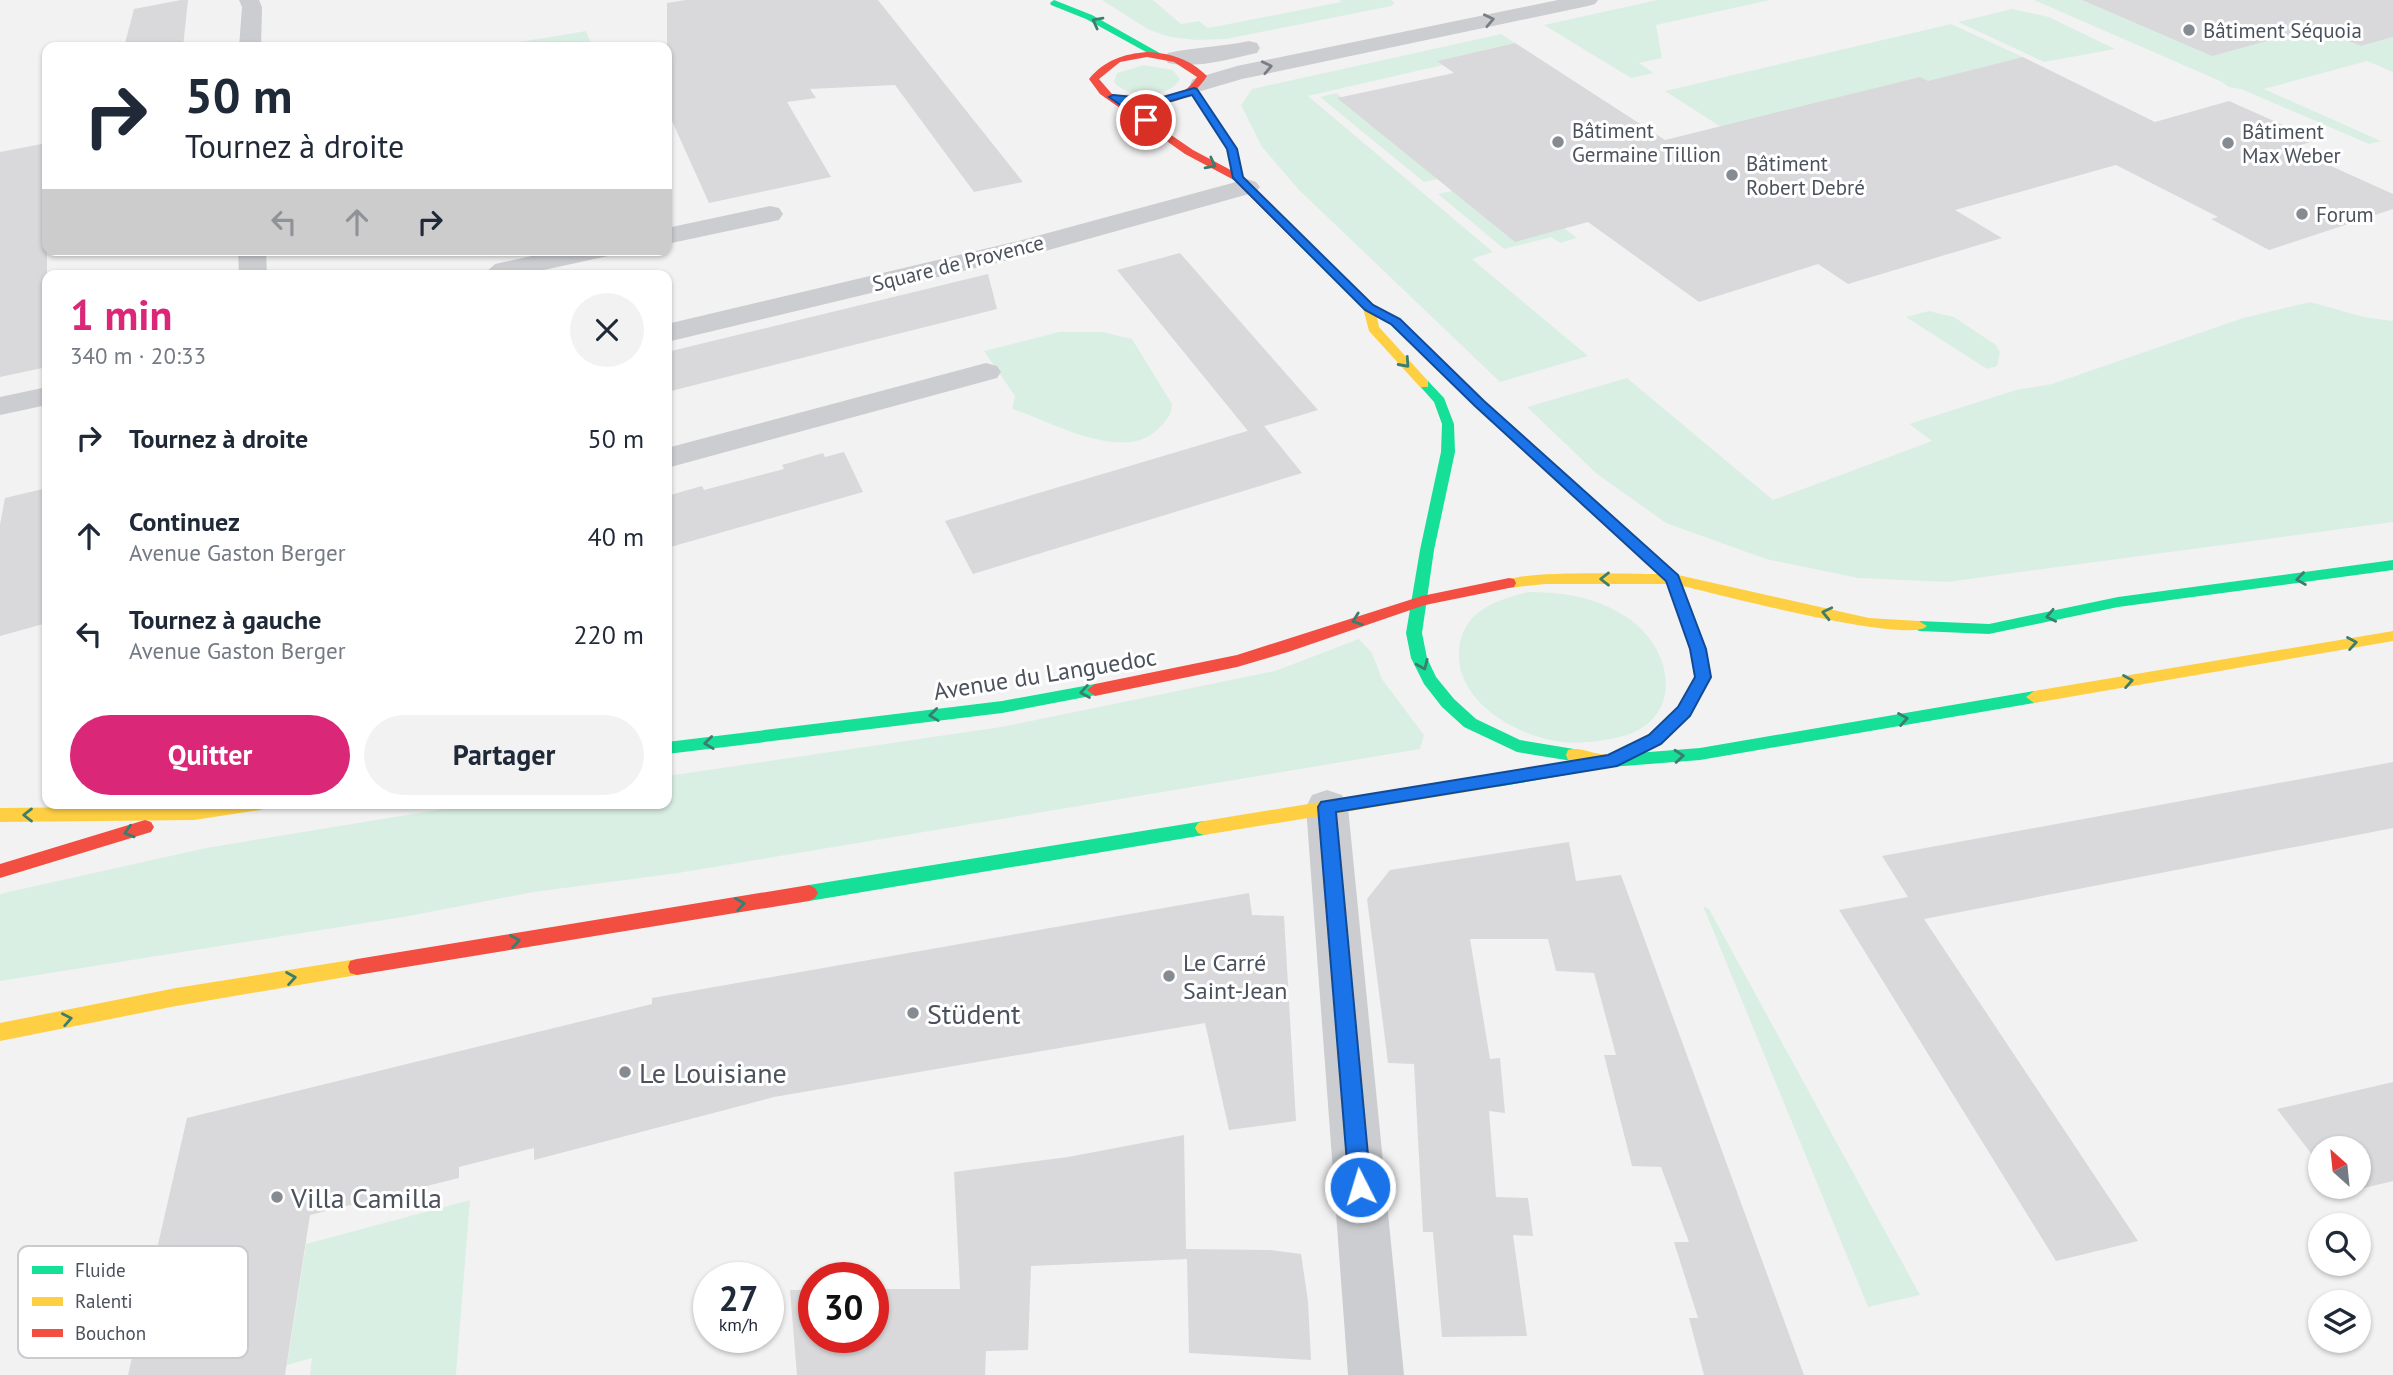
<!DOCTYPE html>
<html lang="fr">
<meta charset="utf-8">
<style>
body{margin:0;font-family:"PT Sans",sans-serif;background:#f2f2f3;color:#1f2937;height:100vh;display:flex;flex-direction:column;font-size:26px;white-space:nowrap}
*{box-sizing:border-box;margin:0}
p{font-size:23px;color:#747a83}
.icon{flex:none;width:38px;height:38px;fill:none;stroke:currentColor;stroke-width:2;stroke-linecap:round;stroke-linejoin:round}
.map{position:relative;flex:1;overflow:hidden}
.panel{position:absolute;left:42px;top:270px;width:630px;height:539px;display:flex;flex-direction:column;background:#fff;border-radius:14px;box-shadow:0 2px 5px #0004}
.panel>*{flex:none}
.banner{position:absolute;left:42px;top:42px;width:630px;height:214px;border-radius:14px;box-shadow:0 2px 5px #0004;background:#fff;color:#1f2937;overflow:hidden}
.needle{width:46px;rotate:333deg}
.controls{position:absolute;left:2308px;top:1136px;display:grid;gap:14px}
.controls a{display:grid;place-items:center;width:63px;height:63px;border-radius:50%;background:#fff;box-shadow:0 2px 5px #0004;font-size:35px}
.speed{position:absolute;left:693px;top:1262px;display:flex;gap:14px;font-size:35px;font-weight:700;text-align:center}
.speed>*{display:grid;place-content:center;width:91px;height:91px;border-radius:50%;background:#fff;box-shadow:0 2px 5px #0004;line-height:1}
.speed small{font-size:18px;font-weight:400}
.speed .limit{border:10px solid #d22;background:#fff;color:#111}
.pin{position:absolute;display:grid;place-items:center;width:60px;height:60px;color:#fff;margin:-30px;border:4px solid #fff;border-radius:50%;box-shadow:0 2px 7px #0007}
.me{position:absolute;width:77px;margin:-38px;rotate:355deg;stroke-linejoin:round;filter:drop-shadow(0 0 5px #0008)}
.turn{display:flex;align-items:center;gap:24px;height:147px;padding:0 28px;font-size:32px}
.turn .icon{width:91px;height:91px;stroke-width:2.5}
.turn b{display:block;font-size:49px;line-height:60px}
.lanes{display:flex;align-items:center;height:66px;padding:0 28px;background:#0003;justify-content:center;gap:35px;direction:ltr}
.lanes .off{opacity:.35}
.round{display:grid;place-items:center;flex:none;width:74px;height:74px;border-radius:37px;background:#f2f2f3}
.overview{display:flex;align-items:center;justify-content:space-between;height:119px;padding:0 28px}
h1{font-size:42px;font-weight:800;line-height:52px;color:#db2777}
.action{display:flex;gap:14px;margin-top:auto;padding:14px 28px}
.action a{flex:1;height:80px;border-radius:42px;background:#db2777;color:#fff;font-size:28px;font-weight:800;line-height:80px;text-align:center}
.action a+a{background:#f2f2f3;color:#1f2937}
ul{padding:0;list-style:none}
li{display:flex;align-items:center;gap:21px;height:98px;padding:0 28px}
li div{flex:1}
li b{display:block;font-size:26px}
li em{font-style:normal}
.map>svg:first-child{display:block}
.green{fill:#daefe4}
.building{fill:#d9d9db}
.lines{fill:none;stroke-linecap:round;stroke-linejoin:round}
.street{fill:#cccdd0;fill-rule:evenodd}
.fast{fill:#16e098;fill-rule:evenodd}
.slow{fill:#ffcf43;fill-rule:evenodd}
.jam{fill:#f24e42;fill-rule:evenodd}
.oneway{stroke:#787d85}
.oneway2{stroke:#3b7d6f}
.route{fill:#1a73e8;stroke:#114b97;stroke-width:2}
.poi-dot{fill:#868a91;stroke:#fff;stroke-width:2.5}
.labels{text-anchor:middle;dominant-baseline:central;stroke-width:6;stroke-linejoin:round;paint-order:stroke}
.far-poi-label{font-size:21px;fill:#4b525d;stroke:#fff;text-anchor:start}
.far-street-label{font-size:21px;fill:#4b525d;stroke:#fff}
.street-label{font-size:24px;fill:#4b525d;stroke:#fff}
.poi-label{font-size:24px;fill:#4b525d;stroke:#fff;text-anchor:start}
.near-poi-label{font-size:28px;fill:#4b525d;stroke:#fff;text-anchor:start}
.key{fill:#fff;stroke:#c9cbce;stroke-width:2}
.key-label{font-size:19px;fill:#4b525d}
</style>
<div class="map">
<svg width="2393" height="1375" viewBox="0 0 2393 1375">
<rect width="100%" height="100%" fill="#f3f2f2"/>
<path class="green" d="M 1102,0 L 1153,0 L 1181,24 L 1199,21 L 1208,28 L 1341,2 L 1340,0 L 1391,0 L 1395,3 L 1391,6 L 1226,39 L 1196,40 L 1170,37 L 1149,30 Z
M 1657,0 L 1770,0 L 1656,25 L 1662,58 L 1639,63 L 1654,73 L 1631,78 L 1544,25 Z
M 2034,0 L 2243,0 L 2361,46 L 2393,37 L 2393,72 L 2367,61 L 2264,89 L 2381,141 L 2369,144 L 2241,89 L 2229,87 L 2222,82 Z
M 2012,9 L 2049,17 L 2115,49 L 2044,62 L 1958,22 Z
M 1951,24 L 2023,57 L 1982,79 L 1721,127 L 1665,91 Z
M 586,31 L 593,47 L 490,47 Z
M 1501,34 L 1515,43 L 1438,61 L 1443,65 L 1308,96 L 1493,252 L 1472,259 L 1588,356 L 1500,382 L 1299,190 L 1262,147 L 1241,105 L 1252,89 Z
M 1144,65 L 1173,70 L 1180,79 C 1170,99 1127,99 1114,82 L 1117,73 Z
M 1337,93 L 1341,97 L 1438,179 L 1424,182 L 1320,97 Z
M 1452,191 L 1564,228 L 1577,238 L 1560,243 L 1551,237 L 1504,249 L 1438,194 Z
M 2310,302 L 2364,317 L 2393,321 L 2393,522 L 1947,582 L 1858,578 L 1766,559 L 1666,523 L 1597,474 L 1527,407 L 1627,378 L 1773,500 L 1932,441 L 1909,424 L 2016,390 L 2052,384 L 2243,318 Z
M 1929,311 L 1954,317 L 1996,345 L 2000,352 L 1997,366 L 1987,369 L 1906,317 Z
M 1059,332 L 1102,332 L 1132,339 L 1172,404 C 1172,414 1167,420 1160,427 C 1125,466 1051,421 1012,409 L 1015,396 L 984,351 Z
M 1528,592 C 1561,592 1591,596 1620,613 C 1676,644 1688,724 1615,738 C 1592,743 1568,745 1546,739 C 1502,728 1450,693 1460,642 C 1462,631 1470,618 1479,612 C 1494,601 1510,597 1528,592 Z
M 1359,639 L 1372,653 L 1382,679 L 1424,735 L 1420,749 L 678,873 L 534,892 L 409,916 L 0,981 L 0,895 L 4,893 L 206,848 L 480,803 L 667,803 L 667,776 L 1001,727 L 1275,671 Z
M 1703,906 L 1709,909 L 1920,1295 L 1868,1307 Z
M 470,1200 L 456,1375 L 310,1375 L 312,1358 L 287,1365 L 306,1244 Z"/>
<path class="building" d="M 181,0 L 188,0 L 183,47 L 124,47 L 134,9 Z
M 686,0 L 878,0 L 1023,182 L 974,192 L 895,85 L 810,89 L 816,98 L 787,102 L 831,177 L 709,203 L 667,110 L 667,3 Z
M 2082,0 L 2393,0 L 2393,37 L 2361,46 L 2315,28 L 2212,56 Z
M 1515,43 L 1665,140 L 1920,77 L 1928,81 L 2023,57 L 2155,122 L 2229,101 L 2317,140 L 2291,148 L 2393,194 L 2393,209 L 2269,250 L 2211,219 L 2218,217 L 2116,165 L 1955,210 L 2002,238 L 1848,284 L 1818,264 L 1699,302 L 1588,222 L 1515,242 L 1337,98 L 1454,73 L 1437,61 Z
M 47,143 L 47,367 L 0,377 L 0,152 Z
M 1180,253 L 1318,410 L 1248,431 L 1117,270 Z
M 988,274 L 997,309 L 667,392 L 667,352 Z
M 1264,426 L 1302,473 L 973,574 L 945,521 Z
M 844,452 L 863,492 L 667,548 L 667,496 L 702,486 L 704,490 L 784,469 L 782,465 L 823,453 L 825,457 Z
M 47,488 L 47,623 L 0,636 L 0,525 L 5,498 Z
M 2393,762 L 2393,828 L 1924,919 L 2138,1241 L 2056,1261 L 1839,910 L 1908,897 L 1882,856 Z
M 1569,842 L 1576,881 L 1621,875 L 1804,1375 L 1704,1375 L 1689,1318 L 1698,1318 L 1674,1242 L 1689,1242 L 1661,1167 L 1632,1166 L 1604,1055 L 1616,1055 L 1594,973 L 1556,971 L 1548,939 L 1470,939 L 1490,1059 L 1500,1058 L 1505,1113 L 1489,1111 L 1496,1197 L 1528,1198 L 1533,1236 L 1513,1235 L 1527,1336 L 1442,1337 L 1433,1232 L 1423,1232 L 1414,1064 L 1388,1063 L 1367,899 L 1390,870 Z
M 1249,893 L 1252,915 L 1284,916 L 1296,1121 L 1229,1130 L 1205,1023 L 774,1097 L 534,1160 L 534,1148 L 459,1167 L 459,1178 L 310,1215 L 285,1375 L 128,1375 L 187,1118 L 652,1004 L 652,998 Z
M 2393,1082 L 2393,1181 L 2343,1193 L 2338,1186 L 2359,1186 L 2359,1148 L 2320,1148 L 2320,1165 L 2277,1109 Z
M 1184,1135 L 1186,1249 L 1270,1250 L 1301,1254 L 1308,1301 L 1311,1360 L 1189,1353 L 1187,1259 L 1031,1266 L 1028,1350 L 986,1351 L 985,1375 L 797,1375 L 790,1290 L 814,1290 L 814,1337 L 873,1337 L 873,1289 L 960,1289 L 954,1172 L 1068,1157 Z"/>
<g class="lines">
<path class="street" d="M 239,0 L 259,0 L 262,7 L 261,47 L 239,47 L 242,7 Z
M 1558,0 L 1598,0 L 1595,4 L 1588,6 L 1242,79 L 1201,91 L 1193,89 L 1190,84 L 1193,79 L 1237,66 Z
M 1249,41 L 1257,43 L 1260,48 L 1257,53 C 1230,59 1196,69 1168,63 L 1165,58 L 1168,53 C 1194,47 1222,47 1249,41 Z
M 1247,179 L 1256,182 L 1260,187 L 1256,192 L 1038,253 L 667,342 L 667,324 L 1022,240 Z
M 770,206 L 779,208 L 783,214 L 779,220 L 667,244 L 667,228 Z
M 238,250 L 266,250 L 267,275 L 239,275 Z
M 559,250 L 611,250 L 608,256 L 521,275 L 483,275 L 495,264 Z
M 986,363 L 997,366 L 1001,372 L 997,378 L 667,468 L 667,448 Z
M 47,387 L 47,405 L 0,415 L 0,397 Z
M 1327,790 L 1342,795 L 1348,807 L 1404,1375 L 1348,1375 L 1306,807 L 1312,795 Z"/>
<path class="fast" d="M 1054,0 L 1092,15 L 1165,56 L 1157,58 L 1086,19 L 1051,5 L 1050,3 Z
M 1191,89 L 1197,89 L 1237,149 L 1242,180 L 1233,178 L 1227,149 L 1189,91 Z
M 1293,235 L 1301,235 L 1373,306 L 1399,319 L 1484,401 L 1631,533 L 1633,536 L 1631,539 L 1621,539 L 1476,407 L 1391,325 L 1365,310 L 1293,239 Z
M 1424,380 L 1428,381 L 1444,398 L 1454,424 L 1455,452 L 1434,550 L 1422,633 L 1427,658 L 1436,677 L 1454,699 L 1476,719 L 1520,740 L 1580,750 L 1582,755 L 1579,760 L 1611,755 L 1700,748 L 2034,691 L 2042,697 L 2034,703 L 1700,760 L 1611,767 L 1497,787 L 1491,785 L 1489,780 L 1491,775 L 1497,773 L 1572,761 L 1517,752 L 1464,727 L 1442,707 L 1424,684 L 1411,658 L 1406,633 L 1420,550 L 1441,452 L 1442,424 L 1434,402 L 1418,384 Z
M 2393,560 L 2393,570 L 2118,607 L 1989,634 L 1919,631 L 1911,626 L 1919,621 L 1989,624 L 2118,597 Z
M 1095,684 L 1103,690 L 1101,694 L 1002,713 L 667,754 L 667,742 L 1002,701 Z
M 1204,821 L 1210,823 L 1213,828 L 1210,833 L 1204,835 L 809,901 L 803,898 L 800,893 L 803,888 L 809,885 Z"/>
<path class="slow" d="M 1369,304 L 1375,308 L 1379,327 L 1428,381 L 1428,387 L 1420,387 L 1369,331 L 1363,308 Z
M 1626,531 L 1631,533 L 1678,575 L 1869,618 L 1919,621 L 1927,626 C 1911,645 1716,594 1683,586 L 1706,649 L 1711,677 L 1690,715 L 1661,744 L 1617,766 L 1611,767 L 1574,761 L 1568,760 L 1566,755 L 1568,750 C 1582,746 1597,757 1610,754 C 1637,749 1691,704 1695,677 C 1698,657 1675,604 1667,584 L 1545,584 L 1509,588 L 1502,583 C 1514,569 1634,574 1659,574 L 1621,539 L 1619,536 L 1621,533 Z
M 2393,631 L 2393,641 L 2034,703 L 2026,697 L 2034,691 Z
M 1497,773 L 1503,775 L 1505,780 L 1503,785 L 1497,787 L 1204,835 L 1198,833 L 1195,828 L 1198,823 L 1204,821 Z
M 213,803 L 268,803 L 266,808 L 260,810 L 194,820 L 0,822 L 0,808 L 194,806 Z
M 357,959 L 364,961 L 366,967 L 364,973 L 357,975 L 176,1006 L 0,1041 L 0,1023 L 176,988 Z"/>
<path class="jam" d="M 1147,52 C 1170,53 1190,59 1207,76 C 1188,107 1156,107 1123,102 L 1193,150 L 1242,176 L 1301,235 L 1301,239 L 1293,239 L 1234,180 L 1185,154 L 1100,94 L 1089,79 C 1105,60 1123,54 1147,52 ZM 1147,57 L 1174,62 L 1197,77 C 1178,107 1143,99 1112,94 L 1099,79 L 1120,62 Z
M 1509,578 L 1514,579 L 1516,583 L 1514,587 L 1425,605 L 1288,652 L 1237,667 L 1095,696 L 1087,690 L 1095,684 L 1237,655 L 1422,596 Z
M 145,820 L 151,822 L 154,827 L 151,832 L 0,878 L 0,864 Z
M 809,885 L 815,888 L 818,893 L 815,898 L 809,901 L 357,975 L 350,973 L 348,967 L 350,961 L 357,959 Z"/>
</g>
<defs><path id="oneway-chevron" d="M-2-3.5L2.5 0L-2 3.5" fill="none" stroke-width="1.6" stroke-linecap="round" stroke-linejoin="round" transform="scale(1.75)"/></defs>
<g class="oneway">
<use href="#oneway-chevron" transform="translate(1489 20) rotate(-12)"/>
<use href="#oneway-chevron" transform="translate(1267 67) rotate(-12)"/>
</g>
<g class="oneway2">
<use href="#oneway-chevron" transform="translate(1097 22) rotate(-152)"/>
<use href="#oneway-chevron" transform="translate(1211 164) rotate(28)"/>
<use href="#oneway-chevron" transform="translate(1405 363) rotate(48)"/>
<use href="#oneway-chevron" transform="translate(1605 579) rotate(180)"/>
<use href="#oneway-chevron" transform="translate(2301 579) rotate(172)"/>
<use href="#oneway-chevron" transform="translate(1827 613) rotate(-167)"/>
<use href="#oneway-chevron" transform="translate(2051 616) rotate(168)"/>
<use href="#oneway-chevron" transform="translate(1357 620) rotate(160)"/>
<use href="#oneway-chevron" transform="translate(2352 643) rotate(-10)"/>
<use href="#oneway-chevron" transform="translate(1423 665) rotate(66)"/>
<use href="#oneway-chevron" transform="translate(2128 681) rotate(-10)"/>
<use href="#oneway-chevron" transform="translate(1085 692) rotate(170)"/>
<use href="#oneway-chevron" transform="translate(934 715) rotate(173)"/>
<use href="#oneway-chevron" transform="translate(1903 719) rotate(-10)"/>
<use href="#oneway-chevron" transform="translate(709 743) rotate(173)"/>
<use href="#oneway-chevron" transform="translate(1679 756) rotate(-5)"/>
<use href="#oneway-chevron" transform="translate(28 815) rotate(-180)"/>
<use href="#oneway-chevron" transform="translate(129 832) rotate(163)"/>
<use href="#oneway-chevron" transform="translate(740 904) rotate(-9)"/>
<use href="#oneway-chevron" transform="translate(515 941) rotate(-9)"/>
<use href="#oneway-chevron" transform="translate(291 978) rotate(-9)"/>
<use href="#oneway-chevron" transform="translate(67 1019) rotate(-11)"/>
</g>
<path class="route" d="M 1194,88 L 1197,89 L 1237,149 L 1243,177 L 1251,185 L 1373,305 L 1400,319 L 1484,401 L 1678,575 L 1706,649 L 1711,677 L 1690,716 L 1661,744 L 1617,766 L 1336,812 L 1371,1187 L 1367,1194 L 1360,1197 L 1352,1194 L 1349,1187 L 1318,807 L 1321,802 L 1608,755 L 1649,735 L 1678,707 L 1695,677 L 1690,649 L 1666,581 L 1475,406 L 1391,324 L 1365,310 L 1233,178 L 1227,149 L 1192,95 L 1156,105 L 1126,102 L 1149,118 L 1150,120 L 1146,123 L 1109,97 L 1113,95 L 1156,99 Z"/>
<g class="poi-dot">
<circle cx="2189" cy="30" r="7"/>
<circle cx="1558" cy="142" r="7"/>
<circle cx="2228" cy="143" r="7"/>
<circle cx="1732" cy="175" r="7"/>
<circle cx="2302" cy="214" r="7"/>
<circle cx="1169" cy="976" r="7"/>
<circle cx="913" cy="1013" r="7"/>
<circle cx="625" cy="1072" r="7"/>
<circle cx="277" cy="1197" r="7"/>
</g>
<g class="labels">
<g class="far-poi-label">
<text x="2203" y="30">Bâtiment Séquoia</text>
<text x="1572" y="130">Bâtiment<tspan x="1572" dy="24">Germaine Tillion</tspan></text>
<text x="2242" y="131">Bâtiment<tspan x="2242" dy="24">Max Weber</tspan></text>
<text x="1746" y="163">Bâtiment<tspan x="1746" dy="24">Robert Debré</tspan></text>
<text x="2316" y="214">Forum</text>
</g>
<g class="far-street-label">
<text transform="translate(958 263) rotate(-14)">Square de Provence</text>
</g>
<g class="street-label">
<text transform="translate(1045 674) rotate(-9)">Avenue du Languedoc</text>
</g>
<g class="poi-label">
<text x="1183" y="962">Le Carré<tspan x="1183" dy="28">Saint-Jean</tspan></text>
</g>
<g class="near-poi-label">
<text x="927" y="1013">Stüdent</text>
<text x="639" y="1072">Le Louisiane</text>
<text x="291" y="1197">Villa Camilla</text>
</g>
</g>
<rect x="18" y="1246" width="230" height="112" rx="10" class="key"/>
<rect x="32" y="1266" width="31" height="8" fill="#16e098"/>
<rect x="32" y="1297" width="31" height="9" fill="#ffcf43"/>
<rect x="32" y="1329" width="31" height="8" fill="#f24e42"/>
<g class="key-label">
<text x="75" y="1277">Fluide</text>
<text x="75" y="1308">Ralenti</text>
<text x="75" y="1340">Bouchon</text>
</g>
</svg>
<div class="controls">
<a><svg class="needle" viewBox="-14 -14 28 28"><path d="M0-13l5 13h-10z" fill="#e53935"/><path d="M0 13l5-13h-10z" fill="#747a83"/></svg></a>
<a><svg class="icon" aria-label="search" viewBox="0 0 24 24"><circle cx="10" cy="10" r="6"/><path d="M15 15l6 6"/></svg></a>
<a><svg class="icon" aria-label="layers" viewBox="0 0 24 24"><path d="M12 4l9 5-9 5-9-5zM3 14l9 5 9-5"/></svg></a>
</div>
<div class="speed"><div>27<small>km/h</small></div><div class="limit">30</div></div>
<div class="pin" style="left:1146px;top:120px;background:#d93025"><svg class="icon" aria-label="arrive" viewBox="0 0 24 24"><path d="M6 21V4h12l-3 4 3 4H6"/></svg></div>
<svg class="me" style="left:1360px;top:1187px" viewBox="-20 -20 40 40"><circle r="17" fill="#1a73e8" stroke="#fff" stroke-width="3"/><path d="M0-11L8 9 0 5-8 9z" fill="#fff"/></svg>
<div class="banner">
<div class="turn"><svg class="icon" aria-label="right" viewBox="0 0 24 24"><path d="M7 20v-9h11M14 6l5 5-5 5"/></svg><div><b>50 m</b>Tournez à droite</div></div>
<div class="lanes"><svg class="icon off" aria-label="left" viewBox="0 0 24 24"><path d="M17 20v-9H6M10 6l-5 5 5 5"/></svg><svg class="icon off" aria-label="ahead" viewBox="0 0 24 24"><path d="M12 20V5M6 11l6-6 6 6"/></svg><svg class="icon" aria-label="right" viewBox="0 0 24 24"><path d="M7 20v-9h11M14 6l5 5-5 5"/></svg></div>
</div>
<section class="panel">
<div class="overview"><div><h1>1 min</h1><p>340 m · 20:33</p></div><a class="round"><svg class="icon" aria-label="close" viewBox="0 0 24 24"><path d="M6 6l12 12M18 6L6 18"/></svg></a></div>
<ul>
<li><svg class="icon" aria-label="right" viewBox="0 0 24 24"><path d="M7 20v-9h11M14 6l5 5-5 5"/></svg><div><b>Tournez à droite</b></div><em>50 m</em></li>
<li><svg class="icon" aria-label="ahead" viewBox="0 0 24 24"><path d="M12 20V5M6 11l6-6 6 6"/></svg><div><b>Continuez</b><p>Avenue Gaston Berger</p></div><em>40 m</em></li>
<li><svg class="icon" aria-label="left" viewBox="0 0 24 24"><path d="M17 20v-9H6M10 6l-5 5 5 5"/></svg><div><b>Tournez à gauche</b><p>Avenue Gaston Berger</p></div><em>220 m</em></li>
</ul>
<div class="action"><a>Quitter</a><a>Partager</a></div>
</section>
</div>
